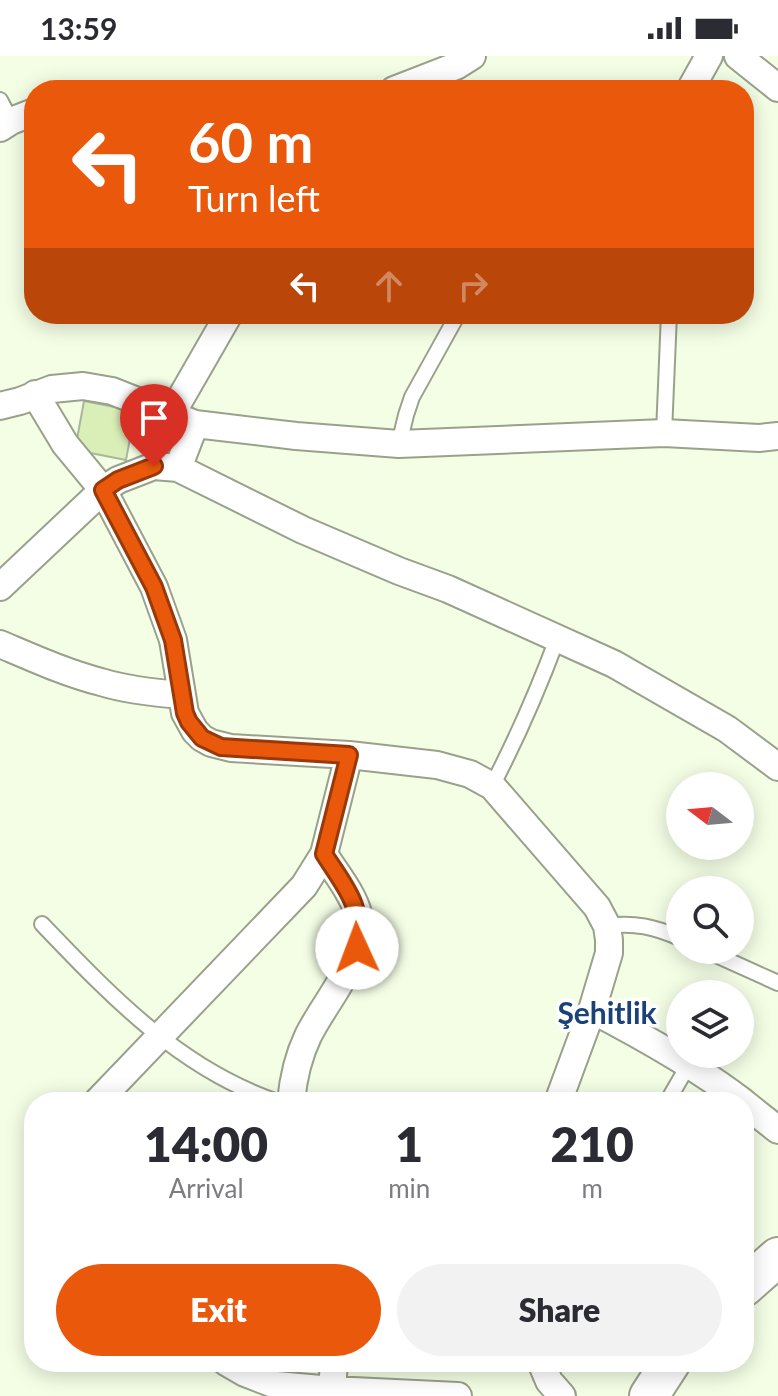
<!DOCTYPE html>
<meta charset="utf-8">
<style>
body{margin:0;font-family:Lato,sans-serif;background:#f2f2f3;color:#2b2b33;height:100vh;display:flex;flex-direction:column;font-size:30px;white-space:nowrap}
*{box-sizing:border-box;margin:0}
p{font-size:26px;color:#7c7c81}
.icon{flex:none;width:44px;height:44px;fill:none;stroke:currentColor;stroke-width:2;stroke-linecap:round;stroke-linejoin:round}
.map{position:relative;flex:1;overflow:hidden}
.sheet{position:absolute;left:24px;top:1036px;width:730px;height:280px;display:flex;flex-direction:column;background:#fff;border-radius:32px;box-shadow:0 4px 20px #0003}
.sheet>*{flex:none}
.guide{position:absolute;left:24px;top:24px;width:730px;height:244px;border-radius:32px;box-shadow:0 4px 20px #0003;background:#ea580c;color:#fff;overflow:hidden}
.needle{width:52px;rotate:286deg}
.buttons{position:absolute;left:666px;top:716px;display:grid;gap:16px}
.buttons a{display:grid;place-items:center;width:88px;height:88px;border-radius:50%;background:#fff;box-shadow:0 4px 20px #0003;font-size:40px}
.pin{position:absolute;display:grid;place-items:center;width:68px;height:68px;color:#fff;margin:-82px -34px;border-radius:50% 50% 50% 0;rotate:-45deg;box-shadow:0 0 8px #0007}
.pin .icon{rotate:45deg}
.me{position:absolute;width:88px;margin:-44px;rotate:358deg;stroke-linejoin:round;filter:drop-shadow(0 0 6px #0008)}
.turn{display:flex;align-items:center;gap:28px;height:168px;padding:0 32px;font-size:36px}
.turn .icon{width:104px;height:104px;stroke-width:2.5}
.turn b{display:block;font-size:56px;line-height:68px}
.lanes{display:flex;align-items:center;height:76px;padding:0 32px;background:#0003;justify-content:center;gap:40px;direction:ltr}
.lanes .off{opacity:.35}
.eta{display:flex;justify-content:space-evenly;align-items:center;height:136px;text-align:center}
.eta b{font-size:48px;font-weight:800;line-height:56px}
.cta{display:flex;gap:16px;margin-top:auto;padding:16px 32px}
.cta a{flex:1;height:92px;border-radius:48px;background:#ea580c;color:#fff;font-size:32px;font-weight:800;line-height:92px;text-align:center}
.cta a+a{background:#f2f2f3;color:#2b2b33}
.status{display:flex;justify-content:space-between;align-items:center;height:56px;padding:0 40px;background:#fff;direction:ltr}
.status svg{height:22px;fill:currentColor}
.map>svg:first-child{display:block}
.building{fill:#daefb7;stroke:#acb59e;stroke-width:2}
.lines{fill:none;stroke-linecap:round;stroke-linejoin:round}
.lane-casing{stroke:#99a18b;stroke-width:18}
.street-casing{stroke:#99a18b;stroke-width:30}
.secondary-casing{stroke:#99a18b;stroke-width:42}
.lane{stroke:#fff;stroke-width:14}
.street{stroke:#fff;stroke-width:26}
.secondary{stroke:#fff;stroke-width:38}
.route-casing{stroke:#983908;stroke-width:20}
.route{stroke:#ea580c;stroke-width:14}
.labels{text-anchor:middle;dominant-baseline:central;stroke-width:7;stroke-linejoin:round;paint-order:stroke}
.district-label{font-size:30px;font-weight:bold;fill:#1a4277;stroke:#fff}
</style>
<div class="status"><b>13:59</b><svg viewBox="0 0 49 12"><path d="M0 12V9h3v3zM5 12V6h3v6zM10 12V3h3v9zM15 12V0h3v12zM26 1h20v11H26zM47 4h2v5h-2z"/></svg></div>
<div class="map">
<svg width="778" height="1340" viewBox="0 0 778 1340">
<rect width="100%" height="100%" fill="#f4fee5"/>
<path class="building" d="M 84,345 L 135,355 L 126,404 L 75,394 Z"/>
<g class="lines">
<defs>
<path id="lane" d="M 0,44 L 11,65
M 664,377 L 669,258
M 399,388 L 406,359 L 412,341 L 458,258
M 492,730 C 517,682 538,634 557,583
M 42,868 C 111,940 181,1014 278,1046
M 607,870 C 634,866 655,871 680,882
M 705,894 L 778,927
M 667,1046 L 689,1008"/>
<path id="street" d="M 738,0 L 778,32
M 394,34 L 456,10 L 472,0
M 690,34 L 709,0
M 0,72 L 11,65 L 34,56
M 35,338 L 65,388 L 103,434 L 154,531 L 173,584 L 185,657 L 195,675 L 202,682 L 211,687 L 231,692 L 349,699 L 437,709 L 470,718 L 492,730 L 597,851 L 607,870 L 609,884 L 609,897 L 592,954 L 558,1046
M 0,350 L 20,345 L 52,333 L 83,330 L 112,335 L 195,368 L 296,380 L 399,388 L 664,377 L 759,382 L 778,380
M 171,359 L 229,258
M 178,412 L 195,368
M 0,531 L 103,434 L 118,424 L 154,410 L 178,412 L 303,474 L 399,515 L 448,533 L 614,608 L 727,673 L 778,711
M 0,588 C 33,602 66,617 101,626 C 127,634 155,637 182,639
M 592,954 C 644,981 696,1010 743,1046
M 97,1046 L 304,830 L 324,798 L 349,699
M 291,1046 C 293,1024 298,1001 308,980 C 326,943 368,900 358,857 C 352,836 335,816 324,798
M 744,1047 L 778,1074
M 226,1306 L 245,1317 L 276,1329 L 332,1334 L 458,1340
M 541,1306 L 549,1325 L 562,1340
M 332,1334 L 334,1306"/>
<path id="secondary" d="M 744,1231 L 778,1201
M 649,1340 L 671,1306"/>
</defs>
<use href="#lane" class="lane-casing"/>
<use href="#street" class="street-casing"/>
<use href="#secondary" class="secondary-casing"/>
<use href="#lane" class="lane"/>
<use href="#street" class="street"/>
<use href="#secondary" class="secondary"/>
</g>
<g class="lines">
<defs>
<path id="route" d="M 154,410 L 118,424 L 103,434 L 154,531 L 173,584 L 185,657 L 189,666 L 202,682 L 221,691 L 349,699 L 324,798 C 345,831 364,850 357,892"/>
</defs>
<use href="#route" class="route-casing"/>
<use href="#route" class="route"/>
</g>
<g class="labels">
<g class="district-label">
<text x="607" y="956">Şehitlik</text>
</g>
</g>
</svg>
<div class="buttons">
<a><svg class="needle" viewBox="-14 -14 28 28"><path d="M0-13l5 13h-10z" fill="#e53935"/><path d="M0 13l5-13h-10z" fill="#7c7c81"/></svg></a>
<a><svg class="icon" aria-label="search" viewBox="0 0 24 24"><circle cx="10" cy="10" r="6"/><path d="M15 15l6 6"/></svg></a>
<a><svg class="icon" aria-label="layers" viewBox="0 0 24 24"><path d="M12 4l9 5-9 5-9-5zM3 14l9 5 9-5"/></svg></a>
</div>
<div class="pin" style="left:154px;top:410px;background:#d93025"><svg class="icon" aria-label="arrive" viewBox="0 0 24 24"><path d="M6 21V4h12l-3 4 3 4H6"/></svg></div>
<svg class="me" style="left:357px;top:892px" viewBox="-20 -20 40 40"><circle r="19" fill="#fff"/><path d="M0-13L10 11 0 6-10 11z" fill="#ea580c"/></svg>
<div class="guide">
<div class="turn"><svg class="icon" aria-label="left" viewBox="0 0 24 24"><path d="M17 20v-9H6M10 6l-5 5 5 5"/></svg><div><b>60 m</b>Turn left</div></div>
<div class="lanes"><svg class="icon" aria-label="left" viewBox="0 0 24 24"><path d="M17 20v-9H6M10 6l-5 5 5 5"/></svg><svg class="icon off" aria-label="ahead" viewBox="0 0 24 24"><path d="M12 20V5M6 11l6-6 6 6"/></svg><svg class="icon off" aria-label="right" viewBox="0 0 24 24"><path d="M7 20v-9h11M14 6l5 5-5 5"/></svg></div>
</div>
<section class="sheet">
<div class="eta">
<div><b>14:00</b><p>Arrival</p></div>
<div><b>1</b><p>min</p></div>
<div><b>210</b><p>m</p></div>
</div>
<div class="cta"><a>Exit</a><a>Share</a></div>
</section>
</div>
